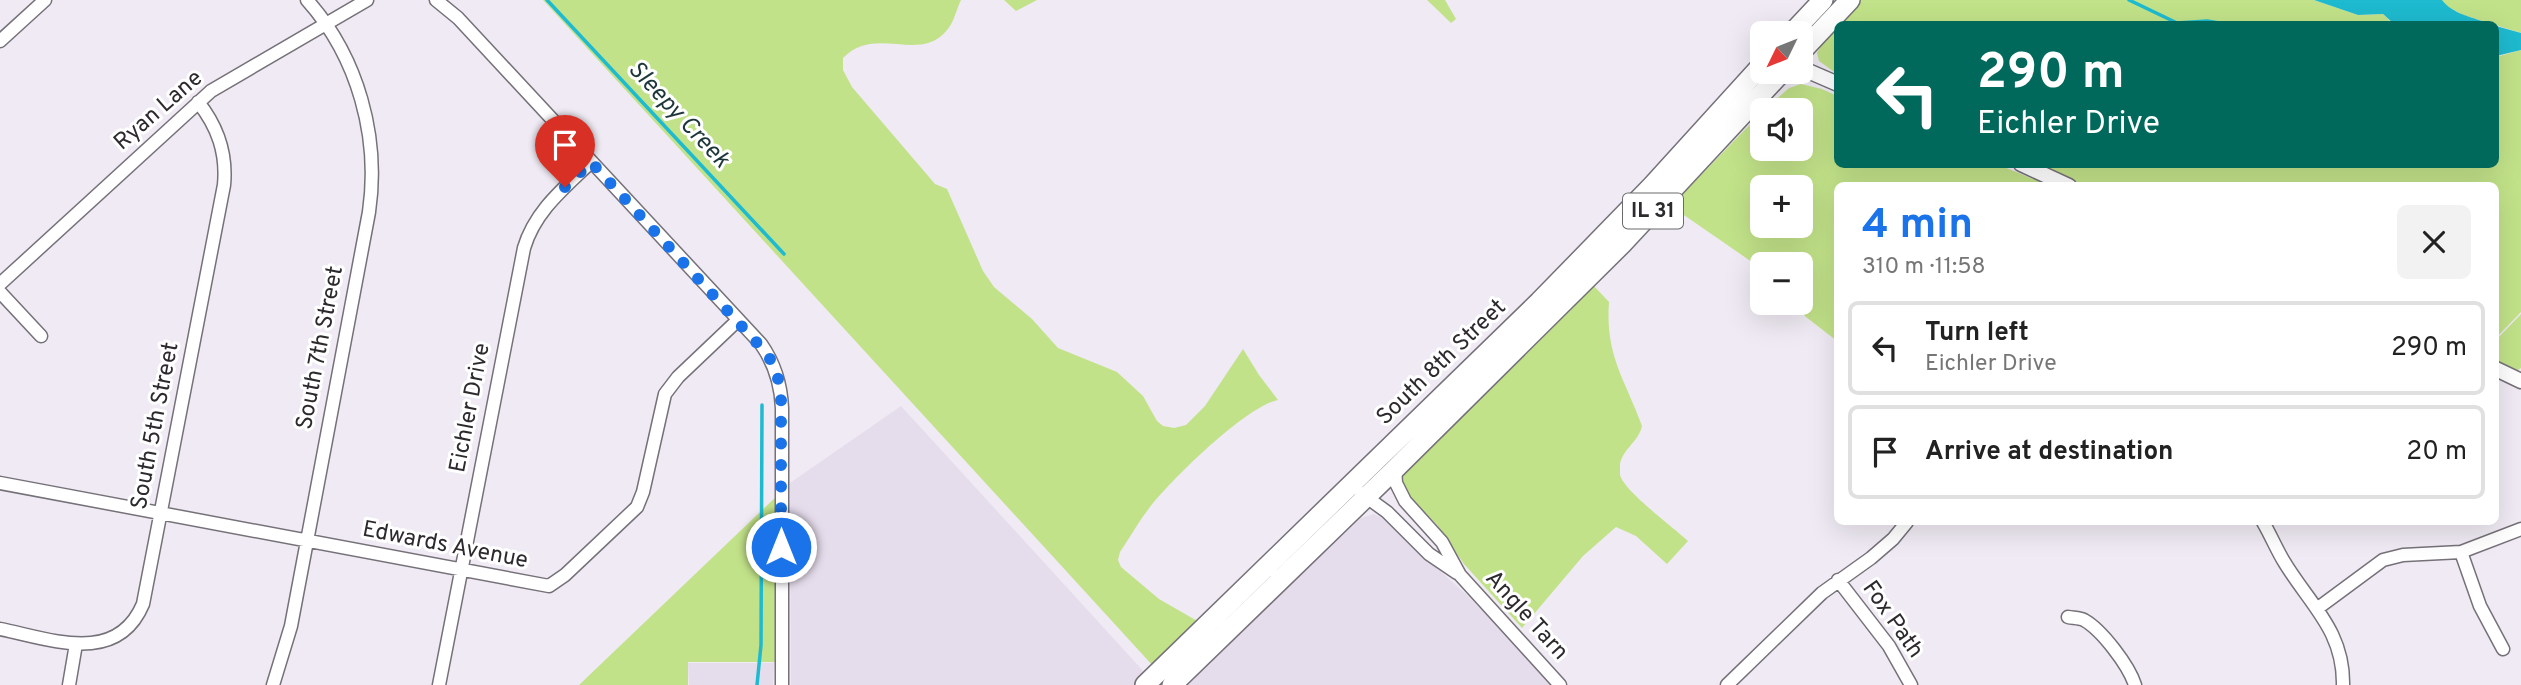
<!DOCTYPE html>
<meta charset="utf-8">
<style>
body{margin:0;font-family:Overpass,sans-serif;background:#f2f2f2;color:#222;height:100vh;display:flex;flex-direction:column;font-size:26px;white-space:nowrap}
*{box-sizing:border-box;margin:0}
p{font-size:23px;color:#767676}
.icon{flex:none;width:38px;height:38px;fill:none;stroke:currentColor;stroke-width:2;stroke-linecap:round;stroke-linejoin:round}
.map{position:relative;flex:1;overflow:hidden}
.side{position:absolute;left:1834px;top:182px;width:665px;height:343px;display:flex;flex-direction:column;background:#fff;border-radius:10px;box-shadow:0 7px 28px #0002}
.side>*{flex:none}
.top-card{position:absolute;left:1834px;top:21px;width:665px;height:147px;border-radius:10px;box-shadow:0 7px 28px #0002;background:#00695c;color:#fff;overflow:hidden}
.needle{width:46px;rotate:227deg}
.buttons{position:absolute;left:1750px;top:21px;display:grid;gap:14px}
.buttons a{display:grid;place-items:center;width:63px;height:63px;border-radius:10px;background:#fff;box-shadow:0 7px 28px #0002;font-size:35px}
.pin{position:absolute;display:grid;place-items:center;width:60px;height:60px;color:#fff;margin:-72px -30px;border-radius:50% 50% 50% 0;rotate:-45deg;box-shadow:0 0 7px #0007}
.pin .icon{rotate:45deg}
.me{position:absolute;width:77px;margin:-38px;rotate:0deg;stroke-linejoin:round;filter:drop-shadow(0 0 5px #0008)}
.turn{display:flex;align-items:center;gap:24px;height:147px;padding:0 28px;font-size:32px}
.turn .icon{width:91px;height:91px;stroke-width:2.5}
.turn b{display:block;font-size:49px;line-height:60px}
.round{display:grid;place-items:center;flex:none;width:74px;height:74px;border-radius:10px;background:#f2f2f2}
.head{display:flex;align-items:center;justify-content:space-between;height:119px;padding:0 28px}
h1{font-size:42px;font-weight:700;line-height:52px;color:#1a73e8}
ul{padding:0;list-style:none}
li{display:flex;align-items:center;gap:21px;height:94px;margin:0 14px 10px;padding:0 14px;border:4px solid #e0e0e0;border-radius:10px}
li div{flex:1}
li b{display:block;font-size:26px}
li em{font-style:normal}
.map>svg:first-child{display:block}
.built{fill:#e6ddec}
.green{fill:#c2e289;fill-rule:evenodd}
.water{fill:#1ebacf}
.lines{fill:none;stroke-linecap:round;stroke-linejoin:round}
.stream{stroke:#1ebacf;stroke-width:3.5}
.minor-casing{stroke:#767179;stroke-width:15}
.tertiary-casing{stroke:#767179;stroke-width:17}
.primary-casing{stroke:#767179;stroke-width:22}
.minor{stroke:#fff;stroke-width:12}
.tertiary{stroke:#fff;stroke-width:14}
.primary{stroke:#fff;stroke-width:19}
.route{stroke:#1a73e8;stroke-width:12;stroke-dasharray:0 21.6}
.labels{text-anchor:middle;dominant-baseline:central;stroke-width:6;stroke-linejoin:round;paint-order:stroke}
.shield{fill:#fff;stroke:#6b6a6c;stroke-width:2}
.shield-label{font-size:21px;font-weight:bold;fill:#2c2a2d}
.street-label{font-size:23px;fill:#2c2a2d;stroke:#fff}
.water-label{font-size:24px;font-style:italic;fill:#1e363a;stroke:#fff}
</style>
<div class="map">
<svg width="2521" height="685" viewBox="0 0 2521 685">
<rect width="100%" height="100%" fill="#efeaf3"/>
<path class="built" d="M 901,406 L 1146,674 L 1134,685 L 791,685 L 790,483 Z
M 1374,514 L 1386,520 L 1410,544 L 1467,595 L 1553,685 L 1181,685 L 1361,518 Z
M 688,663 L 774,663 L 773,685 L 689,685 Z"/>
<path class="green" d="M 543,0 L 961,0 C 957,8 955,18 950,26 C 923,67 877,23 843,58 L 843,70 L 852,87 L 935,184 L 947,189 L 983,271 L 994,287 L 1032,319 L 1058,348 L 1117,372 L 1143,396 L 1157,421 L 1163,426 L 1174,428 L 1186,425 L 1205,406 L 1243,349 L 1259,375 L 1278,400 C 1246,406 1171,480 1150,507 C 1139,521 1130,537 1120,552 L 1118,560 L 1121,567 L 1159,599 L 1199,622 L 1154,667 Z
M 1004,0 L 1037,0 L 1016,11 Z
M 1427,0 L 1445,0 L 1456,19 L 1451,23 Z
M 1859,0 L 2314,0 L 2358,15 L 2383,14 L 2393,24 L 1838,24 L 1837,74 L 1819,61 L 1817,53 L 1826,35 Z
M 2442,0 L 2521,0 L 2521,33 L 2463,15 L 2443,4 Z
M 2521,50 L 2521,312 L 2496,338 L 2496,186 L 2082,186 L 2034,165 L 2496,164 L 2496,57 Z
M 1801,84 L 1822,89 L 1837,96 L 1838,164 L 1999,165 L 2048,185 L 1838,186 L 1837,341 L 1806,317 L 1793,303 L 1801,303 L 1801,264 L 1762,264 L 1762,269 L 1681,213 L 1673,204 L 1762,112 L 1762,149 L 1801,149 L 1801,110 L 1764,110 L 1789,88 ZM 1762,187 L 1801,187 L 1801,226 L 1762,226 Z
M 1592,284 L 1609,302 C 1605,356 1625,379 1642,426 C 1639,441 1623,449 1620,464 C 1620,465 1620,474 1620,475 C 1624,491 1674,528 1688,541 L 1667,564 L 1636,536 L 1616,527 L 1583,556 L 1522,628 L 1464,564 L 1437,525 L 1405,491 L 1401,480 L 1406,467 Z
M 2521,314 L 2521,368 L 2515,372 L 2496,364 L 2496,340 Z
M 780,493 L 780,662 L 688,662 L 688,685 L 579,685 Z"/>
<path class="water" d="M 2314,0 L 2442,0 C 2452,14 2475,18 2491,24 L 2394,24 L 2383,14 L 2358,15 Z
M 2496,26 L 2521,33 L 2521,50 L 2496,56 Z"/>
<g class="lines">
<path class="stream" d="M 547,0 L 784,254
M 2129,0 L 2177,23 L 2207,21 L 2225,24
M 757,685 L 761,645 L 762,405"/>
<defs>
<path id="minor" d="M 436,0 L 458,18 L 761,344 C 775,364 781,384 782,408 L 782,685
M 0,41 L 45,0
M 0,284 L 211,91 L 367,0
M 0,292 L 41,336
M 1395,469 L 1396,483 L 1405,501 L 1442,542 L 1460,575 L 1560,685
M 0,483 L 549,586 L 565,575 L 637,507 L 643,492 L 665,394 L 678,377 L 738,320
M 1361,493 L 1387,512 L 1429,554 L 1457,573
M 2263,522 C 2270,534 2276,548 2283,560 C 2309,604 2344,630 2343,685
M 2461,552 L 2480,606 L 2503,649
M 1838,580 L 1889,646 L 1911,685
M 2318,608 L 2383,560 L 2403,555 L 2461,552 L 2521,529
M 2068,617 C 2073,618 2080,618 2084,620 C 2102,630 2129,666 2135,685
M 0,629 C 50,639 117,666 143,604 L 224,185 C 227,153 218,127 198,102
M 69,685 L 76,644
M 273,685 L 291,626 L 369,212 C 380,137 358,57 307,0
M 439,685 L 524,248 C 535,211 564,188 591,162
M 1727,685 L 1822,593 L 1871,558 L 1893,539 L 1907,522"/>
<path id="tertiary" d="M 1801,68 L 1838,84
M 2021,164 L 2069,186
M 2496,369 L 2521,381"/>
<path id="primary" d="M 1792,33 L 1823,0
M 1801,52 L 1850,0
M 1145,685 L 1539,302 L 1652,186 L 1762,65
M 1172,685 L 1395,469 L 1622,244 L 1782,72"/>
</defs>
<use href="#minor" class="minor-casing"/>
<use href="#tertiary" class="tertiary-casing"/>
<use href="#primary" class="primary-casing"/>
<use href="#minor" class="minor"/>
<use href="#tertiary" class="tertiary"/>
<use href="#primary" class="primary"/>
</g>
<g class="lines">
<path class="route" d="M 565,187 L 591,162 L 768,355 L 777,373 L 781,396 L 781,547"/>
</g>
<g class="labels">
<rect class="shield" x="1623" y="193.5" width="60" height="35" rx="5"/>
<g class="shield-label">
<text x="1653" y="211">IL 31</text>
</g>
<g class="street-label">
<text transform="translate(159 111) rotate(-41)">Ryan Lane</text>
<text transform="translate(321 348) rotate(-79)">South 7th Street</text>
<text transform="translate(1442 363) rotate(-44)">South 8th Street</text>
<text transform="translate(471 408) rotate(-79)">Eichler Drive</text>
<text transform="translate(156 426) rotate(-79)">South 5th Street</text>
<text transform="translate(445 546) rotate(11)">Edwards Avenue</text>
<text transform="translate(1526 616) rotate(48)">Angle Tarn</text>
<text transform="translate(1892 620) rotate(55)">Fox Path</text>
</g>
<g class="water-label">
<text transform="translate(678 115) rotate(47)">Sleepy Creek</text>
</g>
</g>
</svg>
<div class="buttons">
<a><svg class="needle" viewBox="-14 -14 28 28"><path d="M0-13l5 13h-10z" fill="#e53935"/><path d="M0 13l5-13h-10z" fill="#767676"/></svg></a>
<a><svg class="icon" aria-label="sound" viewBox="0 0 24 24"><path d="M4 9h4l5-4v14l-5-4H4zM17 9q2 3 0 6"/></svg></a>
<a>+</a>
<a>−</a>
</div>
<div class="pin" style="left:565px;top:187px;background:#d93025"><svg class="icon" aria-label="arrive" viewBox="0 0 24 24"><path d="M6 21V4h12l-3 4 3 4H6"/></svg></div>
<svg class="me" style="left:781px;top:547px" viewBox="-20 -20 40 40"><circle r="17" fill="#1a73e8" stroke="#fff" stroke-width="3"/><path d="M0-11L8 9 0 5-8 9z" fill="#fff"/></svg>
<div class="top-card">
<div class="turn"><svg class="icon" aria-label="left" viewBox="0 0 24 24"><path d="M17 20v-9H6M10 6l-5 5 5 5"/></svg><div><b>290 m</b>Eichler Drive</div></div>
</div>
<section class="side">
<div class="head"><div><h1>4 min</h1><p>310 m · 11:58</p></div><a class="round"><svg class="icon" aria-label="close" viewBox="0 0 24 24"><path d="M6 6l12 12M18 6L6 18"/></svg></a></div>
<ul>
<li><svg class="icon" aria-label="left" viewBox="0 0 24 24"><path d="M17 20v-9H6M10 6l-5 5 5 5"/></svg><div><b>Turn left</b><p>Eichler Drive</p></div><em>290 m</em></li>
<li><svg class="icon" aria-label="arrive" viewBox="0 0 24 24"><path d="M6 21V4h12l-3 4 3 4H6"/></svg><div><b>Arrive at destination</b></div><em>20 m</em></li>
</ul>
</section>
</div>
